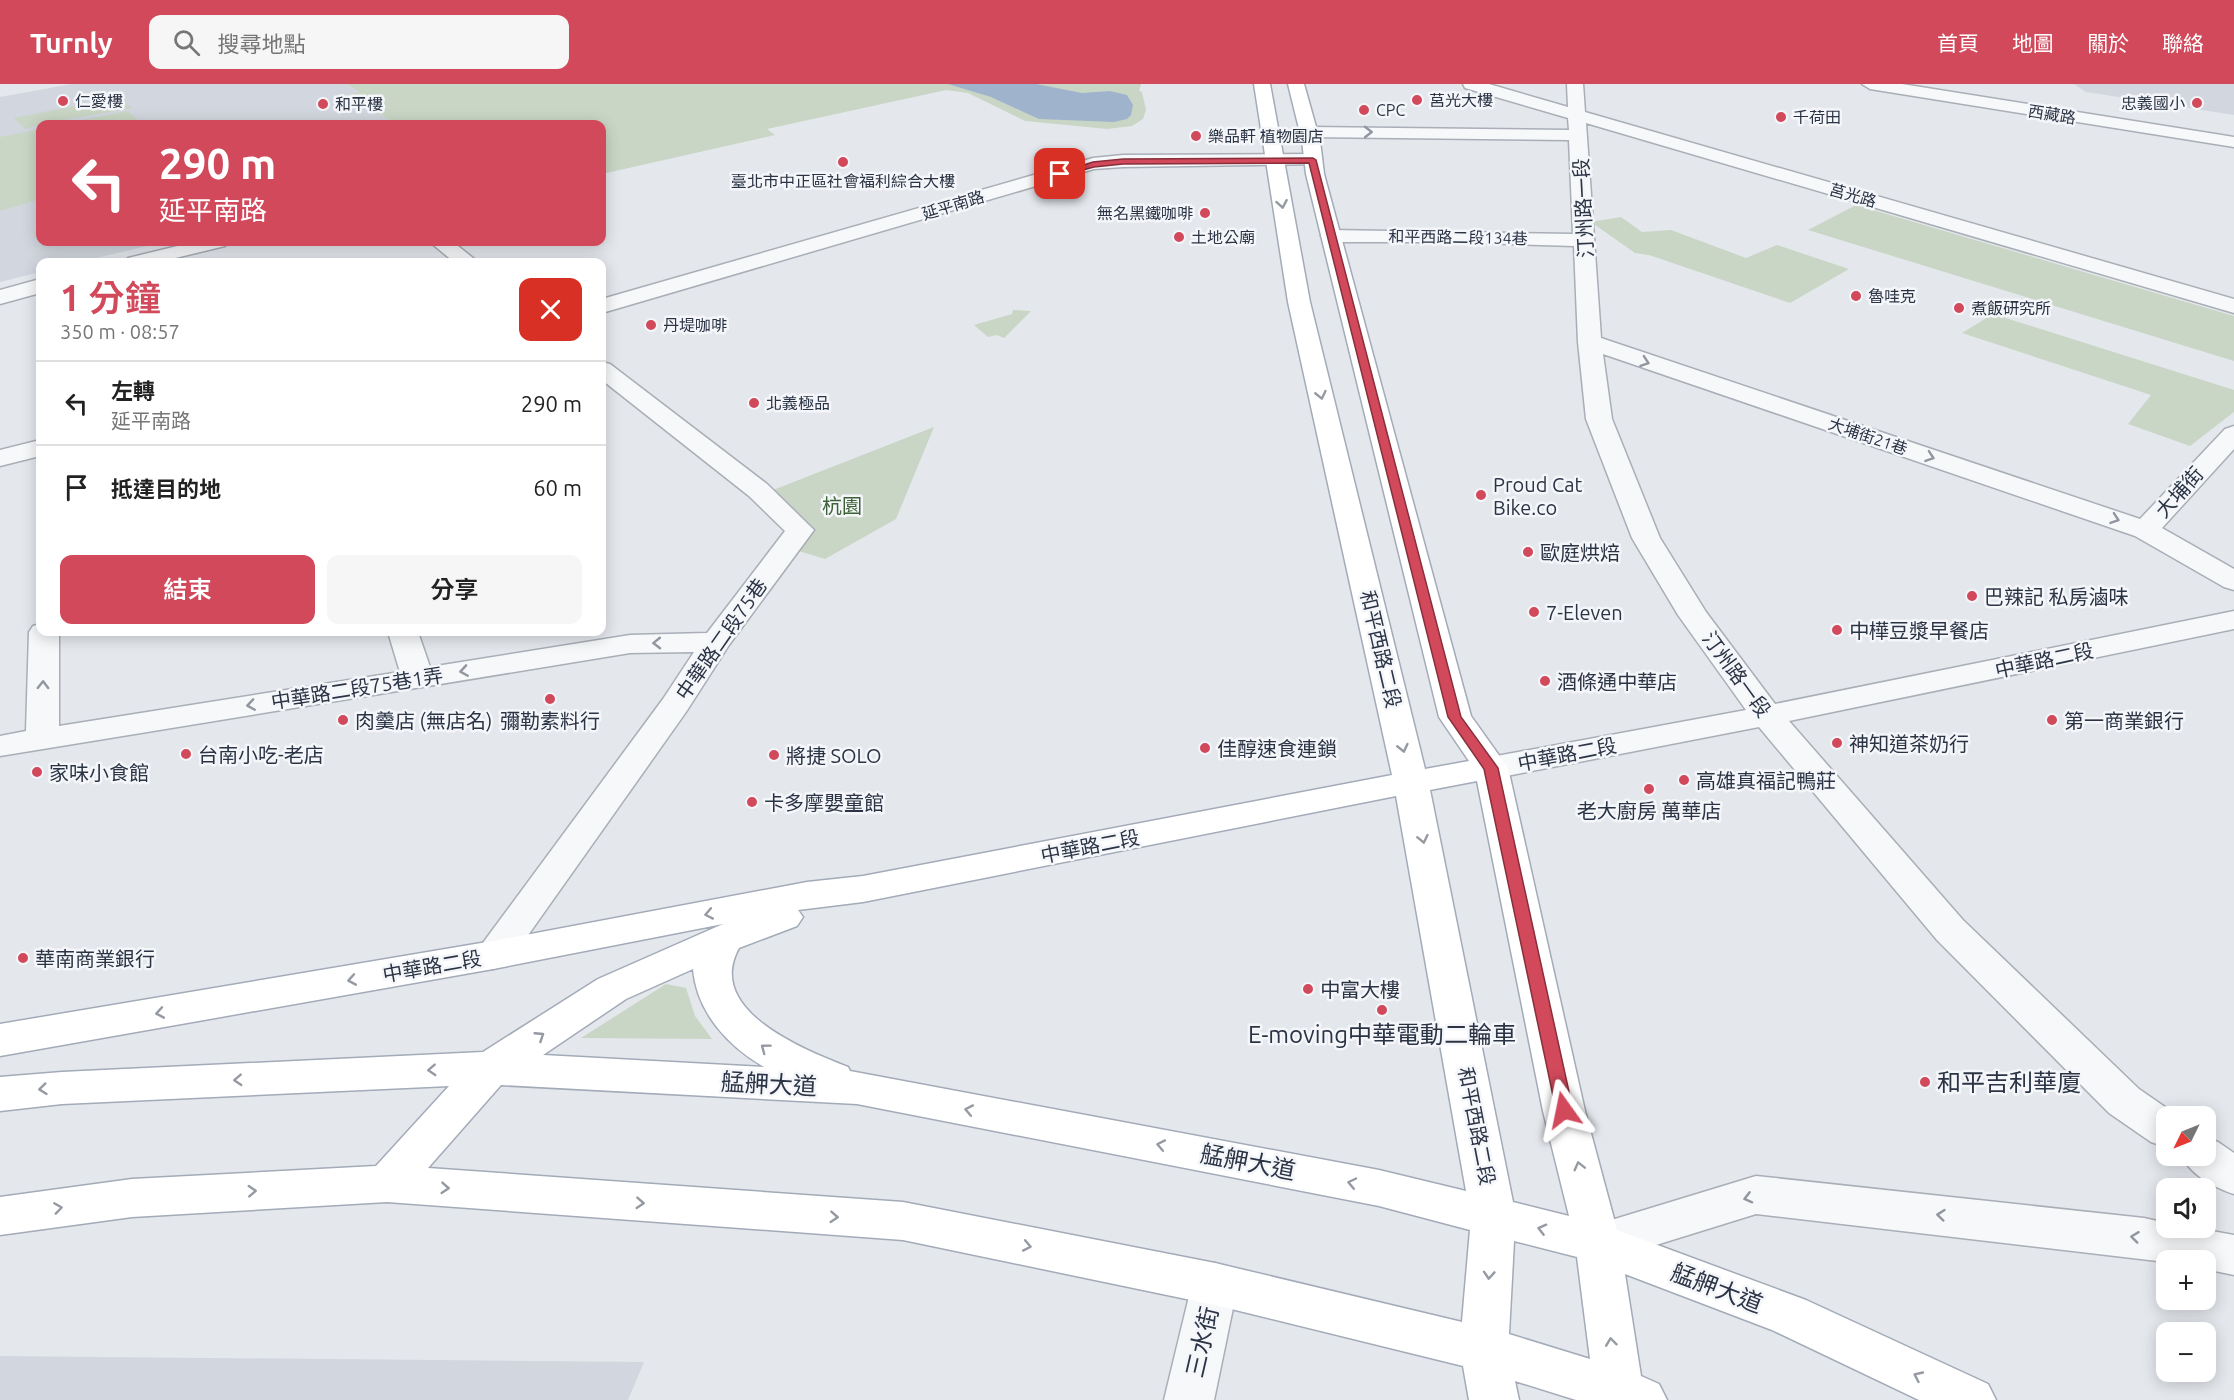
<!DOCTYPE html>
<html lang="zh-TW">
<meta charset="utf-8">
<style>
body{margin:0;font-family:Ubuntu,"Noto Sans TC",sans-serif;background:#f6f6f6;color:#222;height:100vh;display:flex;flex-direction:column;font-size:22px;white-space:nowrap}
*{box-sizing:border-box;margin:0}
p{font-size:20px;color:#767676}
.icon{flex:none;width:33px;height:33px;fill:none;stroke:currentColor;stroke-width:2;stroke-linecap:round;stroke-linejoin:round}
.map{position:relative;flex:1;overflow:hidden}
.sheet{position:absolute;left:36px;top:174px;width:570px;height:378px;display:flex;flex-direction:column;background:#fff;border-radius:12px;box-shadow:0 3px 15px #0003}
.sheet>*{flex:none}
.banner{position:absolute;left:36px;top:36px;width:570px;height:126px;border-radius:12px;box-shadow:0 3px 15px #0003;background:#d1495b;color:#fff;overflow:hidden}
.needle{width:39px;rotate:227deg}
.buttons{position:absolute;left:2156px;top:1022px;display:grid;gap:12px}
.buttons a{display:grid;place-items:center;width:60px;height:60px;border-radius:12px;background:#fff;box-shadow:0 3px 15px #0003;font-size:30px}
.pin{position:absolute;display:grid;place-items:center;width:51px;height:51px;color:#fff;margin:-26px;border-radius:12px;box-shadow:0 3px 9px #0006}
.me{position:absolute;width:66px;margin:-33px;rotate:348deg;stroke-linejoin:round;filter:drop-shadow(0 0 4px #0008)}
.turn{display:flex;align-items:center;gap:21px;height:126px;padding:0 24px;font-size:27px}
.turn .icon{width:78px;height:78px;stroke-width:2.5}
.turn b{display:block;font-size:42px;line-height:51px}
.round{display:grid;place-items:center;flex:none;width:63px;height:63px;border-radius:12px;background:#f6f6f6}
.headline{display:flex;align-items:center;justify-content:space-between;height:102px;padding:0 24px}
h1{font-size:36px;font-weight:600;line-height:45px;color:#d1495b}
.cta{display:flex;gap:12px;margin-top:auto;padding:12px 24px}
.cta a{flex:1;height:69px;border-radius:12px;background:#d1495b;color:#fff;font-size:24px;font-weight:600;line-height:69px;text-align:center}
.cta a+a{background:#f6f6f6;color:#222}
ul{padding:0;list-style:none}
li{display:flex;align-items:center;gap:18px;height:84px;padding:0 24px;border-top:2px solid #e0e0e0}
li div{flex:1}
li b{display:block;font-size:22px}
li em{font-style:normal}
header{display:flex;align-items:center;gap:36px;box-sizing:border-box;height:84px;padding:0 30px;background:#d1495b;color:#fff}
header strong{font-size:28px}
nav{display:flex;gap:33px;margin-inline-start:auto;font-size:21px}
.search{width:420px;height:54px;background:#f6f6f6;display:flex;align-items:center;gap:15px;box-sizing:border-box;padding:0 21px;border-radius:12px;color:#767676;font-size:22px}
.map>svg:first-child{display:block}
.built{fill:#d2d6de}
.green{fill:#c9d6c5}
.water{fill:#9fb4cc}
.lines{fill:none;stroke-linecap:round;stroke-linejoin:round}
.minor-casing{stroke:#a9aeb7;stroke-width:3}
.major-casing{stroke:#a3abb8;stroke-width:3}
.minor{fill:#f7f8fa;fill-rule:evenodd}
.major{fill:#fff;fill-rule:evenodd}
.oneway{stroke:#9196a0}
.oneway2{stroke:#959aa2}
.route{fill:#d1495b;stroke:#882f3b;stroke-width:1.5}
.poi-dot{fill:#d1495b;stroke:#f4f6f9;stroke-width:2}
.labels{text-anchor:middle;dominant-baseline:central;stroke-width:5;stroke-linejoin:round;paint-order:stroke}
.far-poi-label{font-size:16px;fill:#2b3445;stroke:#f4f6f9;text-anchor:start}
.far-street-label{font-size:16px;fill:#2b3445;stroke:#f4f6f9}
.street-label{font-size:20px;fill:#2b3445;stroke:#f4f6f9}
.poi-label{font-size:20px;fill:#2b3445;stroke:#f4f6f9;text-anchor:start}
.park-label{font-size:20px;fill:#3f6138;stroke:#f4f6f9}
.near-poi-label{font-size:24px;fill:#2b3445;stroke:#f4f6f9}
.near-street-label{font-size:24px;fill:#2b3445;stroke:#f4f6f9}
</style>
<header>
<strong>Turnly</strong>
<div class="search"><svg class="icon" aria-label="search" viewBox="0 0 24 24"><circle cx="10" cy="10" r="6"/><path d="M15 15l6 6"/></svg>搜尋地點</div>
<nav><a>首頁</a><a>地圖</a><a>關於</a><a>聯絡</a></nav>
</header>
<div class="map">
<svg width="2234" height="1316" viewBox="0 0 2234 1316">
<rect width="100%" height="100%" fill="#e4e7ec"/>
<path class="built" d="M 72,0 L 347,0 L 360,9 L 352,11 L 395,40 L 40,40 L 40,158 L 164,158 L 79,178 L 40,178 L 40,188 L 0,198 L 0,13 Z
M 2074,0 L 2234,0 L 2234,31 L 2086,8 Z
M 0,1272 L 644,1278 L 628,1316 L 0,1316 Z"/>
<path class="green" d="M 347,0 L 1141,0 L 1139,7 L 1142,8 L 1146,26 L 1143,35 L 1132,42 L 1107,45 L 1025,37 L 968,9 L 946,6 L 767,45 L 775,51 L 602,90 L 602,40 L 395,40 L 351,10 L 359,8 Z
M 119,13 L 132,24 L 40,40 L 25,45 L 14,34 Z
M 127,27 L 138,36 L 114,40 L 62,40 Z
M 40,45 L 40,115 L 0,127 L 0,53 Z
M 1856,121 L 2234,232 L 2234,277 L 1808,146 Z
M 1621,133 L 1642,148 L 1671,146 L 1746,174 L 1777,161 L 1849,185 L 1790,219 L 1649,171 L 1635,169 L 1591,138 Z
M 1013,226 L 1031,227 L 1004,254 L 997,251 L 988,253 L 974,241 L 1012,230 Z
M 1993,230 L 2234,306 L 2234,328 L 2190,362 L 2128,340 L 2151,311 L 1962,249 Z
M 934,343 L 896,435 L 825,475 L 792,465 L 809,444 L 768,408 Z
M 666,900 L 686,904 L 695,932 L 712,955 L 581,954 Z"/>
<path class="water" d="M 948,0 L 1036,0 L 1082,9 L 1110,7 L 1127,11 L 1133,21 L 1131,31 L 1127,35 L 1114,38 L 1039,35 L 991,13 Z"/>
<g class="lines">
<defs>
<path id="minor" d="M 1463,0 L 1489,0 L 1568,23 L 1567,0 L 1583,0 L 1585,28 L 2234,215 L 2234,229 L 1586,39 L 1601,254 L 2140,435 L 2225,345 L 2234,342 L 2234,365 L 2162,444 L 2234,485 L 2234,506 L 2224,503 L 2135,452 L 1603,270 L 1612,335 L 1660,454 L 1706,528 L 1775,620 L 2234,527 L 2234,545 L 1789,637 L 1963,836 L 2139,1005 L 2178,1032 L 2166,1032 L 2166,1063 L 2151,1058 L 2109,1029 L 1937,856 L 1759,643 L 1491,695 L 1479,692 L 1474,684 L 1479,676 L 1491,673 L 1746,626 L 1678,531 L 1632,454 L 1586,335 L 1578,258 L 1574,162 L 1449,158 L 1331,158 L 1324,156 L 1321,152 L 1324,148 L 1331,146 L 1573,150 L 1569,56 L 1309,53 L 1303,52 L 1300,48 L 1303,44 L 1309,43 L 1569,46 L 1568,34 L 1465,4 Z
M 1862,0 L 1902,0 L 2234,53 L 2234,63 L 1870,5 Z
M 1313,70 L 1320,72 L 1322,76 L 1320,80 L 1123,83 L 1094,85 L 602,229 L 602,215 L 1093,74 L 1123,71 Z
M 194,158 L 228,158 L 225,162 L 159,178 L 124,178 L 128,174 Z
M 430,158 L 453,158 L 478,178 L 454,178 Z
M 40,195 L 40,209 L 0,220 L 0,206 Z
M 602,278 L 610,280 L 767,400 L 814,446 L 729,561 L 686,628 L 507,881 L 493,885 L 479,881 L 474,871 L 663,615 L 694,568 L 630,569 L 0,672 L 0,652 L 26,647 L 29,548 L 33,542 L 40,540 L 40,548 L 59,548 L 59,642 L 400,588 L 388,548 L 418,548 L 430,583 L 630,551 L 707,549 L 785,447 L 749,412 L 602,296 Z
M 40,356 L 40,372 L 0,382 L 0,366 Z
M 2205,1054 L 2218,1058 L 2234,1069 L 2234,1110 C 2213,1103 2191,1091 2181,1071 L 2205,1071 Z
M 1756,1092 L 2144,1134 L 2166,1139 L 2166,1143 L 2190,1143 L 2234,1151 L 2234,1191 L 2205,1185 L 2205,1176 L 2166,1178 L 1756,1130 L 1598,1179 L 1582,1173 L 1575,1159 L 1582,1145 Z
M 1215,1179 L 1231,1185 L 1238,1200 L 1214,1316 L 1164,1316 L 1192,1200 L 1199,1185 Z"/>
<path id="major" d="M 1254,0 L 1270,0 L 1310,218 L 1425,685 L 1469,677 L 1439,633 L 1306,90 L 1302,57 L 1288,0 L 1304,0 L 1320,57 L 1324,90 L 1471,632 L 1508,684 L 1585,1027 L 1617,1146 L 1806,1216 L 1988,1300 L 1996,1316 L 1919,1316 L 1772,1246 L 1625,1190 L 1641,1292 L 1659,1300 L 1667,1316 L 1576,1316 L 1515,1297 L 1519,1316 L 1469,1316 L 1463,1282 L 1215,1221 L 903,1156 L 387,1118 L 132,1133 L 0,1151 L 0,1113 L 132,1095 L 376,1082 L 449,1002 L 62,1020 L 0,1027 L 0,993 L 62,988 L 483,968 L 598,895 L 723,840 L 493,885 L 0,972 L 0,940 L 493,857 L 807,798 L 863,792 L 1392,691 L 1288,218 ZM 1477,697 L 1543,1027 L 1569,1132 L 1513,1118 L 1430,706 ZM 1396,712 L 1466,1107 L 1379,1086 L 850,987 L 848,983 C 805,966 704,927 739,864 L 797,842 L 803,833 L 798,826 L 863,818 ZM 693,885 C 697,929 728,962 764,983 L 543,971 L 626,915 ZM 501,1001 L 857,1020 L 1379,1122 L 1470,1146 L 1462,1238 L 1215,1179 L 903,1118 L 428,1084 ZM 1514,1157 L 1577,1173 L 1590,1275 L 1509,1250 Z"/>
</defs>
<use href="#minor" class="minor-casing"/>
<use href="#major" class="major-casing"/>
<use href="#minor" class="minor"/>
<use href="#major" class="major"/>
</g>
<defs><path id="oneway-chevron" d="M-2-3.5L2.5 0L-2 3.5" fill="none" stroke-width="1.6" stroke-linecap="round" stroke-linejoin="round" transform="scale(1.5)"/></defs>
<g class="oneway">
<use href="#oneway-chevron" transform="translate(1368 48)"/>
<use href="#oneway-chevron" transform="translate(1645 278) rotate(19)"/>
<use href="#oneway-chevron" transform="translate(1930 373) rotate(19)"/>
<use href="#oneway-chevron" transform="translate(2115 435) rotate(19)"/>
<use href="#oneway-chevron" transform="translate(657 559) rotate(179)"/>
<use href="#oneway-chevron" transform="translate(464 587) rotate(171)"/>
<use href="#oneway-chevron" transform="translate(43 601) rotate(-89)"/>
<use href="#oneway-chevron" transform="translate(251 621) rotate(171)"/>
<use href="#oneway-chevron" transform="translate(1748 1114) rotate(166)"/>
<use href="#oneway-chevron" transform="translate(1941 1131) rotate(-174)"/>
<use href="#oneway-chevron" transform="translate(2135 1153) rotate(-173)"/>
</g>
<g class="oneway2">
<use href="#oneway-chevron" transform="translate(1282 120) rotate(80)"/>
<use href="#oneway-chevron" transform="translate(1321 311) rotate(77)"/>
<use href="#oneway-chevron" transform="translate(1403 664) rotate(77)"/>
<use href="#oneway-chevron" transform="translate(1423 755) rotate(78)"/>
<use href="#oneway-chevron" transform="translate(709 830) rotate(169)"/>
<use href="#oneway-chevron" transform="translate(352 896) rotate(170)"/>
<use href="#oneway-chevron" transform="translate(160 929) rotate(170)"/>
<use href="#oneway-chevron" transform="translate(540 952) rotate(-33)"/>
<use href="#oneway-chevron" transform="translate(765 964) rotate(-143)"/>
<use href="#oneway-chevron" transform="translate(432 986) rotate(177)"/>
<use href="#oneway-chevron" transform="translate(238 996) rotate(177)"/>
<use href="#oneway-chevron" transform="translate(43 1005) rotate(174)"/>
<use href="#oneway-chevron" transform="translate(969 1026) rotate(-169)"/>
<use href="#oneway-chevron" transform="translate(1161 1061) rotate(-169)"/>
<use href="#oneway-chevron" transform="translate(1579 1082) rotate(-104)"/>
<use href="#oneway-chevron" transform="translate(1352 1099) rotate(-168)"/>
<use href="#oneway-chevron" transform="translate(445 1104) rotate(4)"/>
<use href="#oneway-chevron" transform="translate(252 1107) rotate(-3)"/>
<use href="#oneway-chevron" transform="translate(640 1119) rotate(4)"/>
<use href="#oneway-chevron" transform="translate(58 1124) rotate(-8)"/>
<use href="#oneway-chevron" transform="translate(834 1133) rotate(4)"/>
<use href="#oneway-chevron" transform="translate(1542 1145) rotate(-166)"/>
<use href="#oneway-chevron" transform="translate(1027 1162) rotate(11)"/>
<use href="#oneway-chevron" transform="translate(1489 1191) rotate(94)"/>
<use href="#oneway-chevron" transform="translate(1611 1258) rotate(-97)"/>
<use href="#oneway-chevron" transform="translate(1918 1292) rotate(-155)"/>
</g>
<path class="route" d="M 1313,74 L 1316,76 L 1461,633 L 1498,684 L 1573,1026 L 1571,1031 L 1564,1033 L 1558,1031 L 1556,1026 L 1484,685 L 1448,633 L 1309,79 L 1123,80 L 1094,83 L 1060,92 L 1056,90 L 1093,78 L 1123,75 Z"/>
<g class="poi-dot">
<circle cx="1417" cy="16" r="6"/>
<circle cx="63" cy="17" r="6"/>
<circle cx="2197" cy="19" r="6"/>
<circle cx="323" cy="20" r="6"/>
<circle cx="1364" cy="26" r="6"/>
<circle cx="1781" cy="33" r="6"/>
<circle cx="1196" cy="52" r="6"/>
<circle cx="843" cy="78" r="6"/>
<circle cx="1205" cy="129" r="6"/>
<circle cx="1179" cy="153" r="6"/>
<circle cx="1856" cy="212" r="6"/>
<circle cx="1959" cy="224" r="6"/>
<circle cx="651" cy="241" r="6"/>
<circle cx="754" cy="319" r="6"/>
<circle cx="1481" cy="411" r="6"/>
<circle cx="1528" cy="468" r="6"/>
<circle cx="1972" cy="512" r="6"/>
<circle cx="1534" cy="528" r="6"/>
<circle cx="1837" cy="546" r="6"/>
<circle cx="1545" cy="597" r="6"/>
<circle cx="550" cy="615" r="6"/>
<circle cx="343" cy="636" r="6"/>
<circle cx="2052" cy="636" r="6"/>
<circle cx="1837" cy="659" r="6"/>
<circle cx="1205" cy="664" r="6"/>
<circle cx="186" cy="670" r="6"/>
<circle cx="774" cy="671" r="6"/>
<circle cx="37" cy="688" r="6"/>
<circle cx="1684" cy="696" r="6"/>
<circle cx="1649" cy="705" r="6"/>
<circle cx="752" cy="718" r="6"/>
<circle cx="23" cy="874" r="6"/>
<circle cx="1308" cy="905" r="6"/>
<circle cx="1382" cy="926" r="6"/>
<circle cx="1925" cy="998" r="6"/>
</g>
<g class="labels">
<g class="far-poi-label">
<text x="1429" y="16">莒光大樓</text>
<text x="75" y="17">仁愛樓</text>
<text x="2185" y="19" text-anchor="end">忠義國小</text>
<text x="335" y="20">和平樓</text>
<text x="1376" y="26">CPC</text>
<text x="1793" y="33">千荷田</text>
<text x="1208" y="52">樂品軒 植物園店</text>
<text x="843" y="97" text-anchor="middle">臺北市中正區社會福利綜合大樓</text>
<text x="1193" y="129" text-anchor="end">無名黑鐵咖啡</text>
<text x="1191" y="153">土地公廟</text>
<text x="1868" y="212">魯哇克</text>
<text x="1971" y="224">煮飯研究所</text>
<text x="663" y="241">丹堤咖啡</text>
<text x="766" y="319">北義極品</text>
</g>
<g class="far-street-label">
<text transform="translate(2052 30) rotate(9)">西藏路</text>
<text transform="translate(1853 111) rotate(16)">莒光路</text>
<text transform="translate(953 121) rotate(-17)">延平南路</text>
<text transform="translate(1458 153) rotate(1)">和平西路二段134巷</text>
<text transform="translate(1868 352) rotate(19)">大埔街21巷</text>
</g>
<g class="street-label">
<text transform="translate(1583 124) rotate(-93)">汀州路一段</text>
<text transform="translate(2179 408) rotate(-48)">大埔街</text>
<text transform="translate(721 555) rotate(-55)">中華路二段75巷</text>
<text transform="translate(1381 565) rotate(77)">和平西路二段</text>
<text transform="translate(2044 576) rotate(-12)">中華路二段</text>
<text transform="translate(1737 590) rotate(54)">汀州路一段</text>
<text transform="translate(357 604) rotate(-9)">中華路二段75巷1弄</text>
<text transform="translate(1567 670) rotate(-11)">中華路二段</text>
<text transform="translate(1090 762) rotate(-11)">中華路二段</text>
<text transform="translate(432 882) rotate(-10)">中華路二段</text>
<text transform="translate(1477 1042) rotate(79)">和平西路二段</text>
</g>
<g class="poi-label">
<text x="1493" y="400">Proud Cat<tspan x="1493" dy="23">Bike.co</tspan></text>
<text x="1540" y="468">歐庭烘焙</text>
<text x="1984" y="512">巴辣記 私房滷味</text>
<text x="1546" y="528">7-Eleven</text>
<text x="1849" y="546">中樺豆漿早餐店</text>
<text x="1557" y="597">酒條通中華店</text>
<text x="355" y="636">肉羹店 (無店名)</text>
<text x="550" y="636" text-anchor="middle">彌勒素料行</text>
<text x="2064" y="636">第一商業銀行</text>
<text x="1849" y="659">神知道茶奶行</text>
<text x="1217" y="664">佳醇速食連鎖</text>
<text x="198" y="670">台南小吃-老店</text>
<text x="786" y="671">將捷 SOLO</text>
<text x="49" y="688">家味小食館</text>
<text x="1696" y="696">高雄真福記鴨莊</text>
<text x="764" y="718">卡多摩嬰童館</text>
<text x="1649" y="726" text-anchor="middle">老大廚房 萬華店</text>
<text x="35" y="874">華南商業銀行</text>
<text x="1320" y="905">中富大樓</text>
</g>
<g class="park-label">
<text x="842" y="421">杭園</text>
</g>
<g class="near-poi-label">
<text x="1382" y="950">E-moving中華電動二輪車</text>
<text x="1937" y="998" text-anchor="start">和平吉利華廈</text>
</g>
<g class="near-street-label">
<text transform="translate(769 1000) rotate(3)">艋舺大道</text>
<text transform="translate(1248 1078) rotate(11)">艋舺大道</text>
<text transform="translate(1717 1204) rotate(21)">艋舺大道</text>
<text transform="translate(1202 1258) rotate(-77)">三水街</text>
</g>
</g>
</svg>
<div class="buttons">
<a><svg class="needle" viewBox="-14 -14 28 28"><path d="M0-13l5 13h-10z" fill="#e53935"/><path d="M0 13l5-13h-10z" fill="#767676"/></svg></a>
<a><svg class="icon" aria-label="sound" viewBox="0 0 24 24"><path d="M4 9h4l5-4v14l-5-4H4zM17 9q2 3 0 6"/></svg></a>
<a>+</a>
<a>−</a>
</div>
<div class="pin" style="left:1060px;top:90px;background:#d93025"><svg class="icon" aria-label="arrive" viewBox="0 0 24 24"><path d="M6 21V4h12l-3 4 3 4H6"/></svg></div>
<svg class="me" style="left:1564px;top:1026px" viewBox="-20 -20 40 40"><path d="M0-17L14 15 0 8-14 15z" fill="#d1495b" stroke="#fff" stroke-width="4"/></svg>
<div class="banner">
<div class="turn"><svg class="icon" aria-label="left" viewBox="0 0 24 24"><path d="M17 20v-9H6M10 6l-5 5 5 5"/></svg><div><b>290 m</b>延平南路</div></div>
</div>
<section class="sheet">
<div class="headline"><div><h1>1 分鐘</h1><p>350 m · 08:57</p></div><a class="round" style="background:#d93025;color:#fff"><svg class="icon" aria-label="close" viewBox="0 0 24 24"><path d="M6 6l12 12M18 6L6 18"/></svg></a></div>
<ul>
<li><svg class="icon" aria-label="left" viewBox="0 0 24 24"><path d="M17 20v-9H6M10 6l-5 5 5 5"/></svg><div><b>左轉</b><p>延平南路</p></div><em>290 m</em></li>
<li><svg class="icon" aria-label="arrive" viewBox="0 0 24 24"><path d="M6 21V4h12l-3 4 3 4H6"/></svg><div><b>抵達目的地</b></div><em>60 m</em></li>
</ul>
<div class="cta"><a>結束</a><a>分享</a></div>
</section>
</div>
